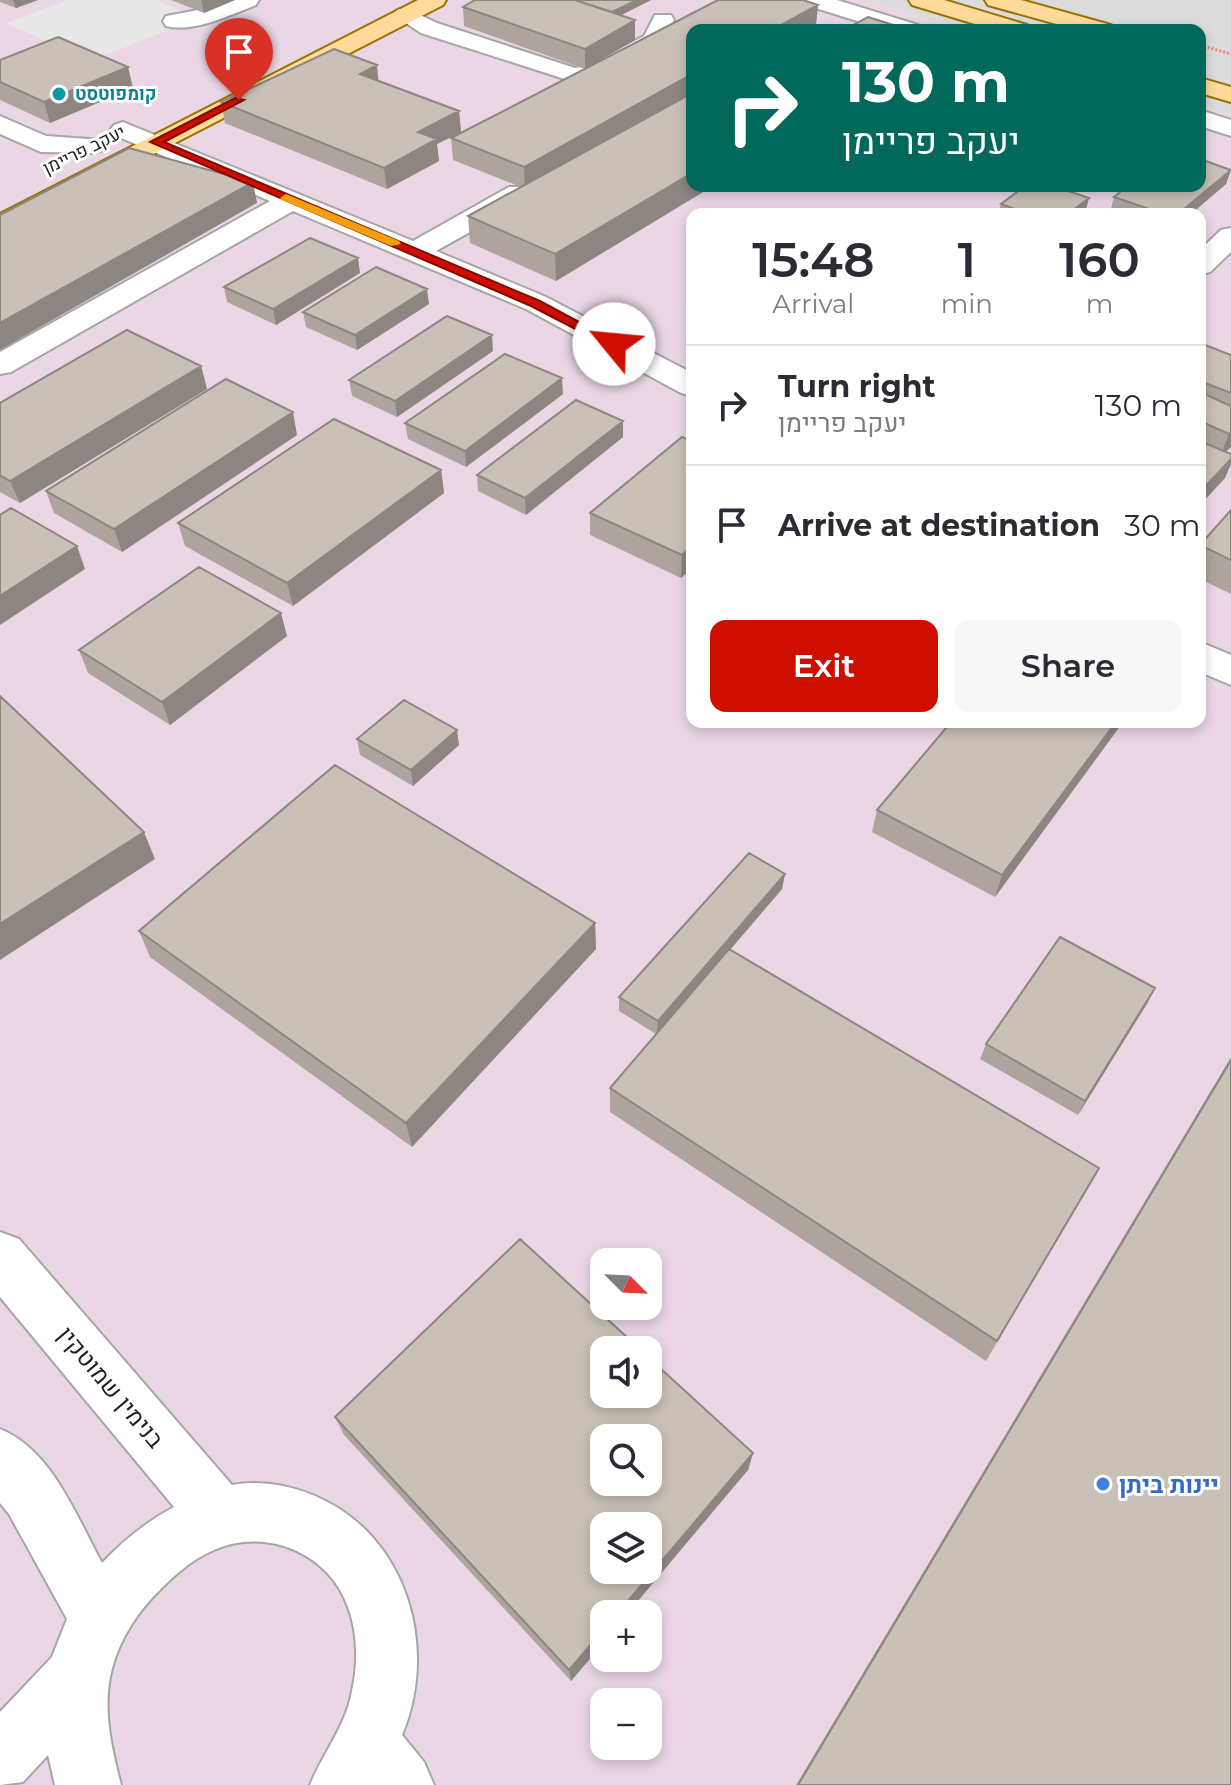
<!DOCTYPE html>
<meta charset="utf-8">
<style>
body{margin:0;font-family:Montserrat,Heebo,sans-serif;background:#f7f7f7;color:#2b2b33;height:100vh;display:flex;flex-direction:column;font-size:30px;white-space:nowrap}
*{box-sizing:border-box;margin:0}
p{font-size:26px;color:#7c7c81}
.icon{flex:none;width:44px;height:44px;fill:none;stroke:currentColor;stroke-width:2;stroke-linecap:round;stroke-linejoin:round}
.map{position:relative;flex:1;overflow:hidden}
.side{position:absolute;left:686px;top:208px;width:520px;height:520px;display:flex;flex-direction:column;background:#fff;border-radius:16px;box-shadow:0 4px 12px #0003}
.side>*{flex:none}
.hud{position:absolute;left:686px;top:24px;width:520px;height:168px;border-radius:16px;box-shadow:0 4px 12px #0003;background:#00695c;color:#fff;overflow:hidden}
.needle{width:52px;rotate:114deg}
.tools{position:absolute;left:590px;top:1248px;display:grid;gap:16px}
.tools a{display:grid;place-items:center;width:72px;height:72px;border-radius:16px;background:#fff;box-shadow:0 4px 12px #0003;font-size:40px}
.pin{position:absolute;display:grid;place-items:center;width:68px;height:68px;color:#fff;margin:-82px -34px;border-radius:50% 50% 50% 0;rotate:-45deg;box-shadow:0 0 8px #0007}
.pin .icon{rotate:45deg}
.me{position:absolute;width:88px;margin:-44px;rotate:298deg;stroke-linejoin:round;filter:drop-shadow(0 0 6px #0008)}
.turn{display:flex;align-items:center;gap:28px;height:168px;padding:0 24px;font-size:36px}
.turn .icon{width:104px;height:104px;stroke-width:2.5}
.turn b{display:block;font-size:56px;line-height:68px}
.eta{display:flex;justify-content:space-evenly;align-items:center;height:136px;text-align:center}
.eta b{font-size:48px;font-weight:600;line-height:56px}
.primary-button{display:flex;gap:16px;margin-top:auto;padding:16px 24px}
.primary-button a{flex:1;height:92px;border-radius:16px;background:#ce0f00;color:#fff;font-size:32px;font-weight:600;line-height:92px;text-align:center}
.primary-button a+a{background:#f7f7f7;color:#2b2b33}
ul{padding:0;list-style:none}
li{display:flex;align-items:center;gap:24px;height:120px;padding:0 24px;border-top:2px solid #e1e1e2}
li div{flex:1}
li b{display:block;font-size:30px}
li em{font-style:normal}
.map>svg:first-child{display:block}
.residential{fill:#dddcdc}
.industrial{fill:#ead6e5;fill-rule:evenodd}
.parking{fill:#e7e7e7}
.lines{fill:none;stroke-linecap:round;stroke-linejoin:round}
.minor-casing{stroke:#a6a6a6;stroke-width:4}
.major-casing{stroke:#9a7200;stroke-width:4}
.path{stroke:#ff8267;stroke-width:3;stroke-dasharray:2 2;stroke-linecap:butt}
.minor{fill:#fff;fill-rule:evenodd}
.major{fill:#ffdb9b;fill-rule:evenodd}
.wall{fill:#ada59d}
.shaded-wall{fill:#8d8680}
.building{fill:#c9c0b7;stroke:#8d8680;stroke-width:2;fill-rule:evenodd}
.route{fill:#ce0f00;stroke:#860a00;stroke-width:2}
.slow{fill:#f59e0b}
.culture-dot{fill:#0f9aa8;stroke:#fff;stroke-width:3}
.shop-dot{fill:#3f7fe0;stroke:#fff;stroke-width:3}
.labels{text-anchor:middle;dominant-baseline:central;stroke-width:6;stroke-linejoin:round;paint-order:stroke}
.far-culture-label{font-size:18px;font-weight:bold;fill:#0d838f;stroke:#fff;text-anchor:start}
.far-street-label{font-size:18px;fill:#1f1f1f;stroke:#fff}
.near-street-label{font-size:24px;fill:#1f1f1f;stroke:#fff}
.near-shop-label{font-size:24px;font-weight:bold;fill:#366cbe;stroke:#fff;text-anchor:start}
</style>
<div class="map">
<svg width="1231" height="1785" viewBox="0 0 1231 1785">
<rect width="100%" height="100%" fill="#f1ede4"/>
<path class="residential" d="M 865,0 L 1231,0 L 1231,115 L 1200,105 L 1200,30 L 961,30 Z"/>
<path class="industrial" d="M 0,0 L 865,0 L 961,30 L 692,30 L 692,186 L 1200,186 L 1200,105 L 1231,115 L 1231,1785 L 0,1785 ZM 692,214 L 1200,214 L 1200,722 L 692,722 ZM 604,1262 L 648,1262 L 648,1306 L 604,1306 ZM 604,1350 L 648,1350 L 648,1394 L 604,1394 ZM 604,1438 L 648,1438 L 648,1482 L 604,1482 ZM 604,1526 L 648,1526 L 648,1570 L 604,1570 ZM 604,1614 L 648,1614 L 648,1658 L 604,1658 ZM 604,1702 L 648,1702 L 648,1746 L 604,1746 Z"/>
<path class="parking" d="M 68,0 L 156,0 L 200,18 L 90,61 L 6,23 Z"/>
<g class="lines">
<defs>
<path id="minor" d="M 229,0 L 259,0 L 256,5 C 230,15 194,33 166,26 L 163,21 L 166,16 L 209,8 Z
M 803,0 L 837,0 L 918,25 L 922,30 L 886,30 L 806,5 Z
M 405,8 L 437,23 L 575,68 L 588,66 L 644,36 L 655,15 L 671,15 L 674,20 L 661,45 L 603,78 L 574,82 L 421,33 L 394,15 L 397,10 Z
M 1200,110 L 1231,120 L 1231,136 L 1200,126 Z
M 0,116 L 46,136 L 103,140 L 107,145 L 103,150 L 94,153 L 41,152 L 0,134 Z
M 123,122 L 413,241 L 509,187 L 529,187 L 532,193 L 529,199 L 436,251 L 546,297 L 692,373 L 692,396 L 681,393 L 526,309 L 293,211 L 11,372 L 0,374 L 0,352 L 270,201 L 114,135 L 110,130 L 114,125 Z
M 1231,228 L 1231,252 L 1210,272 L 1200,275 L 1200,250 L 1221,230 Z
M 1200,642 L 1231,655 L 1231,685 L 1200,672 Z
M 0,1232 L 19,1239 L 232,1485 C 260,1480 289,1485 315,1496 C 407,1535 439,1647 402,1735 L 424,1762 L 434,1785 L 310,1785 C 323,1753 346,1726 352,1691 C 358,1664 358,1634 348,1607 C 329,1553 266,1527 214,1550 C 190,1560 170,1579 152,1598 C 131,1621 116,1647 110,1677 C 103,1713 112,1750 121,1785 L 55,1785 L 48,1755 L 23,1782 L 0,1785 L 0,1712 L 52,1657 L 67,1619 L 9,1514 L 0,1503 L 0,1429 C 52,1450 76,1516 102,1563 C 124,1540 146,1522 174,1507 L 0,1297 Z"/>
<path id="major" d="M 418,0 L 446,0 L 443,5 L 0,233 L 0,214 Z
M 909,0 L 944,0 L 1027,25 L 1031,30 L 995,30 L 912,5 Z
M 985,0 L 1021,0 L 1111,25 L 1115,30 L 1078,30 L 988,5 Z
M 1200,78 L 1231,87 L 1231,102 L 1200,93 Z"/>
</defs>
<use href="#minor" class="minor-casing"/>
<use href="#major" class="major-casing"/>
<path class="path" d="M 1200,45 L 1231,54"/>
<use href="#minor" class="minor"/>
<use href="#major" class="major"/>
</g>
<path class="wall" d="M 0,0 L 38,0 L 16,8 L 0,2 Z
M 171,0 L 235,0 L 204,13 Z
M 475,0 L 651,0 L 621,15 L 635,20 L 635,40 L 592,65 L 718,0 L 803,0 L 818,5 L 816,24 L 806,30 L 692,30 L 692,186 L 713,186 L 556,281 L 470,243 L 468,216 L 521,187 L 453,160 L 451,138 L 585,69 L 464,26 L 463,7 Z
M 0,60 L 133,88 L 50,123 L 0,100 Z
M 379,81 L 459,111 L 461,132 L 437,144 L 439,161 L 387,189 L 225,123 L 221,102 Z
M 1231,169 L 1226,184 L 1191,214 L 1115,214 L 1110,212 L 1114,197 Z
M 1089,198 L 1084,214 L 998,214 L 1001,204 Z
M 360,273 L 276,325 L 227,302 L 224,287 Z
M 429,304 L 357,350 L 306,327 L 303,312 Z
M 1200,343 L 1231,355 L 1231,447 L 1226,452 L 1231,454 L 1231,464 L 1225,478 L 1200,505 Z
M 493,351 L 397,417 L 352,396 L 349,380 Z
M 201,366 L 207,389 L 20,503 L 0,492 L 0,403 Z
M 563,394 L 466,467 L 408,439 L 405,423 Z
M 623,421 L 623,437 L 526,515 L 478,491 L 477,475 Z
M 297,435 L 122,552 L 54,513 L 46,491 Z
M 692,441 L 692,568 L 681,578 L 590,535 L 590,513 Z
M 441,470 L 444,493 L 293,606 L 185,546 L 178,523 Z
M 1231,510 L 1231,594 L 1200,579 L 1200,545 Z
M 287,636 L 170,725 L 88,673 L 79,650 Z
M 951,722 L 1123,722 L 995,897 L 872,832 L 877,810 Z
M 357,739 L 459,745 L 413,786 L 360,755 Z
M 785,874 L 782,889 L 730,950 L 1099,1168 L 986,1361 L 610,1112 L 610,1088 L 656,1034 L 619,1011 L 619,997 Z
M 595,923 L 596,949 L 412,1147 L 150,957 L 139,931 Z
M 1148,1002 L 1078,1115 L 980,1059 L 986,1044 Z
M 1231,1057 L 1231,1785 L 796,1785 Z
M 335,1417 L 753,1453 L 748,1470 L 604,1614 L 604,1642 L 571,1681 L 344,1435 Z"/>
<path class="shaded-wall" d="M 13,0 L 38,0 L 16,8 Z
M 201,0 L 235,0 L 204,13 Z
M 637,0 L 651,0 L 600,26 L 600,18 Z
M 818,5 L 816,24 L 806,30 L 772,30 Z
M 635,20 L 635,40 L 585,69 L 585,49 Z
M 377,65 L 379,86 L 360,74 Z
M 128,67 L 133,88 L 50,123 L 44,102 Z
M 692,74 L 692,94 L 525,189 L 524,167 Z
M 459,111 L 461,132 L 437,144 L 439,161 L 387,189 L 384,168 L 418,132 Z
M 1231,170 L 1226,184 L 1191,214 L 1178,214 Z
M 692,173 L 692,186 L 713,186 L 556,281 L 555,254 Z
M 253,182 L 257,203 L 0,350 L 0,323 Z
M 1089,198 L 1085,213 L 1068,214 Z
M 358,258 L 360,273 L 276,325 L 273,309 Z
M 427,289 L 429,304 L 357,350 L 355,335 Z
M 492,335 L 493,351 L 397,417 L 395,401 Z
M 201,366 L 207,389 L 20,503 L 10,481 Z
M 562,378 L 563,394 L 466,467 L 465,451 Z
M 293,412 L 297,435 L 122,552 L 114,529 Z
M 623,421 L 623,437 L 526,515 L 525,498 Z
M 1231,432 L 1231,447 L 1220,456 L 1229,434 Z
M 1231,459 L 1231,464 L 1225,478 L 1200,505 L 1200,492 Z
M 441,470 L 444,493 L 293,606 L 287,583 Z
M 77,546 L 85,569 L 0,625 L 0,596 Z
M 692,546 L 692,568 L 681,578 L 682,555 Z
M 281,613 L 287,636 L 170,725 L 162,702 Z
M 1116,722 L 1123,722 L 995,897 L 1002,875 Z
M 457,730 L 459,745 L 413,786 L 411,770 Z
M 144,832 L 155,859 L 0,960 L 0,924 Z
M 785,874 L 782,889 L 657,1035 L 658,1021 Z
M 595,923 L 596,949 L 412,1147 L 406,1123 Z
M 1155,988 L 1148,1002 L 1078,1115 L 1085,1101 Z
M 753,1453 L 748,1470 L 627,1614 L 617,1614 Z
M 604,1629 L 604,1642 L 571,1681 L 569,1670 Z"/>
<path class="building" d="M 475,0 L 575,0 L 635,20 L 585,49 L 463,7 Z
M 575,0 L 637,0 L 612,12 Z
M 718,0 L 803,0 L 818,5 L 772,30 L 692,30 L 692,74 L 524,167 L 451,138 Z
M 868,17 L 909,30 L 844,30 Z
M 58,37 L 128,67 L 44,102 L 0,82 L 0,60 Z
M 334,49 L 377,65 L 360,74 L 459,111 L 418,132 L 437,139 L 384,168 L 221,102 Z
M 692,93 L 692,173 L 555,254 L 468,216 Z
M 129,148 L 253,182 L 0,323 L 0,215 Z
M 1200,159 L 1231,170 L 1178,214 L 1164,214 L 1114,197 L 1128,186 L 1200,186 Z
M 1025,186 L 1054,186 L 1089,198 L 1068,214 L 1029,214 L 1001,204 Z
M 310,238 L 358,258 L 273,309 L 224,287 Z
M 376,267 L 427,289 L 355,335 L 303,312 Z
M 447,316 L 492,335 L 395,401 L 349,380 Z
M 127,330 L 201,366 L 10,481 L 0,475 L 0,403 Z
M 1200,343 L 1231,355 L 1231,393 L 1200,381 Z
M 505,354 L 562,378 L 465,451 L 405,423 Z
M 226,379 L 293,412 L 114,529 L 46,491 Z
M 1200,392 L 1231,406 L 1231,432 L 1229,434 L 1200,421 Z
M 576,400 L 623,421 L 525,498 L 477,475 Z
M 334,419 L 441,470 L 287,583 L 178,523 Z
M 682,437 L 692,441 L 692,546 L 682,555 L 590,513 Z
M 1200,441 L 1231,454 L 1231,459 L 1200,492 Z
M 11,508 L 77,546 L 0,596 L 0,515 Z
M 1231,510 L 1231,560 L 1200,545 Z
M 199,567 L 281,613 L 162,702 L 79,650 Z
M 0,696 L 144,832 L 0,924 Z
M 404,700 L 457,730 L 411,770 L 357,739 Z
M 951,722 L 1116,722 L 1002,875 L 877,810 Z
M 335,765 L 595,923 L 406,1123 L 139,931 Z
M 749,853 L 785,874 L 658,1021 L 619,997 Z
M 1060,937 L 1155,988 L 1085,1101 L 986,1044 Z
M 729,949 L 1099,1168 L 997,1341 L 610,1088 Z
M 1231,1060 L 1231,1785 L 798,1785 Z
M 520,1239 L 641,1350 L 604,1350 L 604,1394 L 648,1394 L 648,1357 L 753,1453 L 617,1614 L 604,1614 L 604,1629 L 569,1670 L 335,1417 ZM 604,1438 L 648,1438 L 648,1482 L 604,1482 ZM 604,1526 L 648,1526 L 648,1570 L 604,1570 Z"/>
<path class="route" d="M 235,98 L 244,100 L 164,142 L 540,301 L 620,344 L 610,347 L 531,306 L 150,142 Z"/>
<path class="slow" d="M 286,194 L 399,241 L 401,244 L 391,246 L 282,200 L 280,198 Z"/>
<circle class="culture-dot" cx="59" cy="94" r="8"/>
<circle class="shop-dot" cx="1103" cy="1484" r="8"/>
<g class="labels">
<g class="far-culture-label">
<text x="75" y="94">קומפוטסט</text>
</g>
<g class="far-street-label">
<text transform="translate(84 150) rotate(-26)">יעקב פריימן</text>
</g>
<g class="near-street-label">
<text transform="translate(111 1387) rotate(50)">בנימין שמוטקין</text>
</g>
<g class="near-shop-label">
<text x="1119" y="1484">יינות ביתן</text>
</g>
</g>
</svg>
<div class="tools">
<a><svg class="needle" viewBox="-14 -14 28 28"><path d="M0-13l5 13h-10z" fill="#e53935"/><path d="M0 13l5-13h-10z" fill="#7c7c81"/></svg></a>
<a><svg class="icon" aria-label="sound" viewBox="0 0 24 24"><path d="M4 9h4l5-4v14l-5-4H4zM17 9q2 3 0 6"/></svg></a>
<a><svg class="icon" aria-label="search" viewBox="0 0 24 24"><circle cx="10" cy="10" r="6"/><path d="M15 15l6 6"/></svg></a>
<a><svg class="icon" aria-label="layers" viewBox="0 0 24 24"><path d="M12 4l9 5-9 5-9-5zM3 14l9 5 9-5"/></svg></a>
<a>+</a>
<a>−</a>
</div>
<div class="pin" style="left:239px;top:100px;background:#d93025"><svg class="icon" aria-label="arrive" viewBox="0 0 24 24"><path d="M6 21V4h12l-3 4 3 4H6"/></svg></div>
<svg class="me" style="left:614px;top:344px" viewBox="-20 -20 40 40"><circle r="19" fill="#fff"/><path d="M0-13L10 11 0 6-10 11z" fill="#ce0f00"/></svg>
<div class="hud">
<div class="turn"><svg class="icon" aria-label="right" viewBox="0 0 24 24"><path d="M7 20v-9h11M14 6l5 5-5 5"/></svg><div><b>130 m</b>יעקב פריימן</div></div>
</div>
<section class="side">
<div class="eta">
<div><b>15:48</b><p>Arrival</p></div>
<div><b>1</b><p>min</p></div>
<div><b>160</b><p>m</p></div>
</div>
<ul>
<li><svg class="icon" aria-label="right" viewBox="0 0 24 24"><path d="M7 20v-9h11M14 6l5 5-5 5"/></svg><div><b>Turn right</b><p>יעקב פריימן</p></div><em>130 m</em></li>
<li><svg class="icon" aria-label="arrive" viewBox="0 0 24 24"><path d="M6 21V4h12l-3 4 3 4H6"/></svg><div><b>Arrive at destination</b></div><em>30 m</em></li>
</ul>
<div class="primary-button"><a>Exit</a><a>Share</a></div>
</section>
</div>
